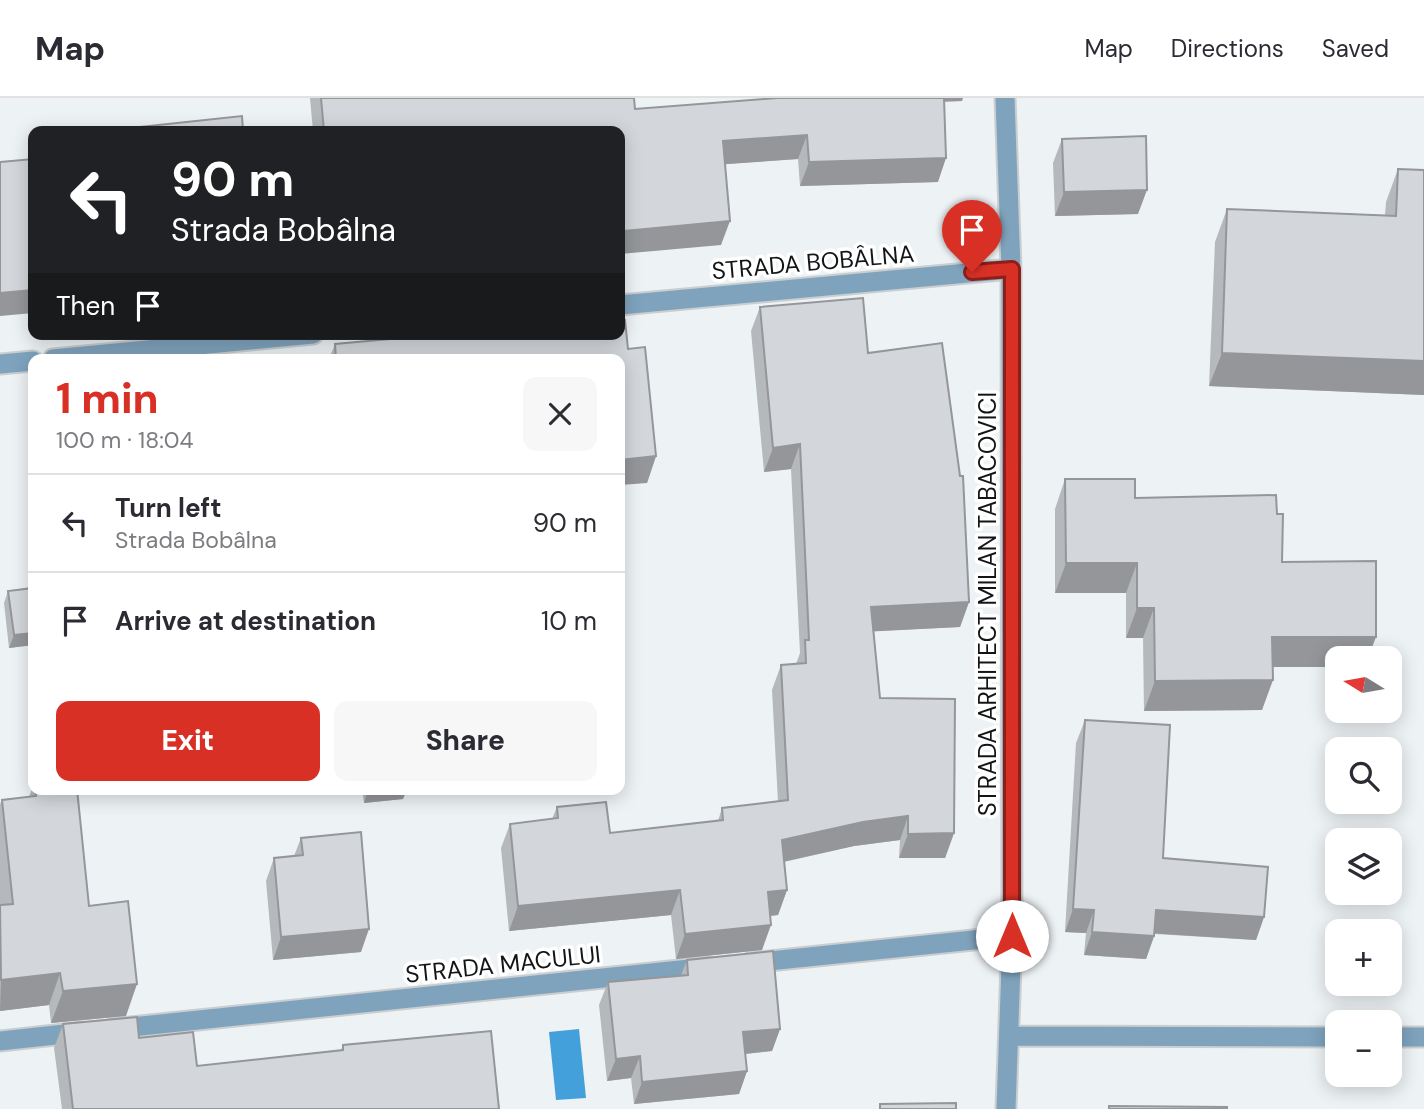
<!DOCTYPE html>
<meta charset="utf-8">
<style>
body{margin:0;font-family:"DM Sans",sans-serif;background:#f7f7f7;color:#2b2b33;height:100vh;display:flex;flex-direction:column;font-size:26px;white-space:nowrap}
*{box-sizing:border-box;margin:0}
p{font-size:23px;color:#7c7c81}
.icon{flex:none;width:38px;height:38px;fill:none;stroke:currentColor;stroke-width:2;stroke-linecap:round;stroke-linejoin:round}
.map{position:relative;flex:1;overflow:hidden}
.details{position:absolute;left:28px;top:256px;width:597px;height:441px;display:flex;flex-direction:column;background:#fff;border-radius:14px;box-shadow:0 4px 18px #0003}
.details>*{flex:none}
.top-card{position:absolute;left:28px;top:28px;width:597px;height:214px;border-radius:14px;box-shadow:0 4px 18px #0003;background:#202124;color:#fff;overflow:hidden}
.needle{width:46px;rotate:281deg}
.controls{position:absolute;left:1325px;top:548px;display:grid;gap:14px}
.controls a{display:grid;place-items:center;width:77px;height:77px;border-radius:14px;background:#fff;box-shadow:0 4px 18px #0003;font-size:35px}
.pin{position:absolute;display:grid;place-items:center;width:60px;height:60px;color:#fff;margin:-72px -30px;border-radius:50% 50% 50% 0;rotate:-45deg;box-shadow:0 0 7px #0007}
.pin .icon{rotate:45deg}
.me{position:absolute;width:77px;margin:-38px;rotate:0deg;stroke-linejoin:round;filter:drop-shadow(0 0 5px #0008)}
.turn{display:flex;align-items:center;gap:24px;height:147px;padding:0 28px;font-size:32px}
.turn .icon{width:91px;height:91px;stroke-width:2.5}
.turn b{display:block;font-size:49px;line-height:60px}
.then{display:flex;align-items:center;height:66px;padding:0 28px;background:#0003;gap:14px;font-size:26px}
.round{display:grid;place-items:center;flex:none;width:74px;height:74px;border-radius:14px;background:#f7f7f7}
.summary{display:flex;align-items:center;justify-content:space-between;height:119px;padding:0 28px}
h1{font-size:42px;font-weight:800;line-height:52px;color:#d93025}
.action{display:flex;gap:14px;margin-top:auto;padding:14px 28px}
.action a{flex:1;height:80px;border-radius:14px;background:#d93025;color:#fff;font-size:28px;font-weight:800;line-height:80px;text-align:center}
.action a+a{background:#f7f7f7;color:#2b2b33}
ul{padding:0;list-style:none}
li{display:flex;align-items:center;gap:21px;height:98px;padding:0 28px;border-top:2px solid #e1e1e2}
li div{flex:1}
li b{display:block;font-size:26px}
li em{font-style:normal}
header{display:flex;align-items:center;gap:42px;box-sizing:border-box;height:98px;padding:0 35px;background:#fff;border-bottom:2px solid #e1e1e2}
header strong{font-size:33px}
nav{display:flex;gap:38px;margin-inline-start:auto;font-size:24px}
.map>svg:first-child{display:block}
.water{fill:#44a0da}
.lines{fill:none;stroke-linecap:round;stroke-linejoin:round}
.minor-casing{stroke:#caced1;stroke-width:23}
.minor{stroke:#7fa3bd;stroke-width:19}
.wall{fill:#b5b9bc}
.shaded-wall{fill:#949699}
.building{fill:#d3d7db;stroke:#949699;stroke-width:2}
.route-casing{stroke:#8d1f18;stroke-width:18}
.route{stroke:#d93025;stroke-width:12}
.labels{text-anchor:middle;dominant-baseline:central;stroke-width:7;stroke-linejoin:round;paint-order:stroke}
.street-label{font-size:24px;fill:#131415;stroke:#fff}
</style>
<header>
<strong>Map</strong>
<nav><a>Map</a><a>Directions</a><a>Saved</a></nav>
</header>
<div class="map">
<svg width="1424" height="1011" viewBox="0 0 1424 1011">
<rect width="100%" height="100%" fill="#edf2f5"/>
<path class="water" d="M 579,931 L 586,1000 L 556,1002 L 549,934 Z"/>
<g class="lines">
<defs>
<path id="minor" d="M 1005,0 L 1011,171 L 1012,838 L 1006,1011
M 620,207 L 1011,171
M 53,261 L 313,236
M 0,266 L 33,263
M 750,865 L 1012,838
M 112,931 L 709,869
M 1009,938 L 1337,939
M 1390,939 L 1424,939
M 0,943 L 83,934"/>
</defs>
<use href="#minor" class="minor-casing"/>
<use href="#minor" class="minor"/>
</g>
<path class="wall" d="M 310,0 L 634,0 L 635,11 L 962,3 L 944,4 L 938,84 L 800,88 L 798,61 L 725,66 L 721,147 L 620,33 L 313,33 Z
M 1062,41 L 1138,116 L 1055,118 L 1053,65 Z
M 1398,71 L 1424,72 L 1424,297 L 1209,288 L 1215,144 L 1227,111 L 1385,117 L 1386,104 Z
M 760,209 L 868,255 L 969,504 L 960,529 L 874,533 L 880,600 L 954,735 L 945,760 L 899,760 L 900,742 L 854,748 L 784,764 L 787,792 L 778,817 L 770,818 L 762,852 L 676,861 L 671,817 L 509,833 L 501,750 L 510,726 L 552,721 L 557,709 L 610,735 L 718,723 L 722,710 L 778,704 L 772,592 L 781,567 L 796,566 L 800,555 L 791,371 L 764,374 L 751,233 Z
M 423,241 L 628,251 L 656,358 L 647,385 L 620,261 L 329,261 L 335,246 Z
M 1065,381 L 1135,400 L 1273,569 L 1262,612 L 1144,613 L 1143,540 L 1126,540 L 1126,495 L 1055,495 L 1055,411 Z
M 33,490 L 33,547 L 9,550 L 4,505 L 8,493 Z
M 1085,622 L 1163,760 L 1264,819 L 1256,842 L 1155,836 L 1146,861 L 1084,857 L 1086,835 L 1065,834 L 1076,645 Z
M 33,688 L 33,691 L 77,691 L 89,808 L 126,918 L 51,925 L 49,907 L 0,913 L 0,706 L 2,702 L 29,699 Z
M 362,691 L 407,691 L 403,701 L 364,705 Z
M 301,740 L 361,854 L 273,862 L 266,783 L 274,760 L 294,758 Z
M 687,862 L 780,931 L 772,953 L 745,956 L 747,973 L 739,996 L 634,1006 L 631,980 L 607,983 L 599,907 L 608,884 L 681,877 Z
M 63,926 L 139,940 L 197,968 L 341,952 L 343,947 L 499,1011 L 62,1011 L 54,950 Z"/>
<path class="shaded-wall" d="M 936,0 L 963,0 L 962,3 L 935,4 Z
M 807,37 L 798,61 L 714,67 L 723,43 Z
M 946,60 L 938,84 L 800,88 L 809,64 Z
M 1147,92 L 1138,116 L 1055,118 L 1064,94 Z
M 730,123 L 721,147 L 620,156 L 620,138 L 625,133 Z
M 33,192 L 33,215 L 0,218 L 0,195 Z
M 1222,255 L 1424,263 L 1424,297 L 1209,288 Z
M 800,346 L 791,371 L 764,374 L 773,350 Z
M 656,358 L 647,385 L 620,387 L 620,362 Z
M 1066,465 L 1137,465 L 1126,495 L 1055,495 Z
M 969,504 L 960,529 L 862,534 L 871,509 Z
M 1137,510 L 1154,510 L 1143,540 L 1126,540 Z
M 33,535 L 33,547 L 9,550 L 14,537 Z
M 1272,539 L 1376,539 L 1368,560 L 1337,560 L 1337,569 L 1261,569 Z
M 1273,582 L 1262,612 L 1144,613 L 1155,583 Z
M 381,691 L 407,691 L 403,701 L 364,705 L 368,692 Z
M 908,718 L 900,742 L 854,748 L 773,766 L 782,742 L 863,724 Z
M 954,735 L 945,760 L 899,760 L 908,736 Z
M 680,792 L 671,817 L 509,833 L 518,808 Z
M 787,792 L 778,817 L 759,819 L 768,794 Z
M 1073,811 L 1094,812 L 1086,835 L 1065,834 Z
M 1156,812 L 1264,819 L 1256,842 L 1148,835 Z
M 771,827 L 762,852 L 676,861 L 685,836 Z
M 369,831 L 361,854 L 273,862 L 281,839 Z
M 1092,834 L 1154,838 L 1146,861 L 1084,857 Z
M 60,875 L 49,907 L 0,913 L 1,882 Z
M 137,886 L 126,918 L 51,925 L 63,893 Z
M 780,931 L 772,953 L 735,957 L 743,934 Z
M 640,958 L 631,980 L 607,983 L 616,961 Z
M 747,973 L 739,996 L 634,1006 L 642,984 Z"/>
<path class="building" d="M 321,0 L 634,0 L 635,11 L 777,0 L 944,0 L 946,60 L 809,64 L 807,37 L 723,43 L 730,123 L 625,133 L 626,137 L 620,138 L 620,33 L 324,33 Z
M 242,18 L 243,33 L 102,33 Z
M 1146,38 L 1147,92 L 1064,94 L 1062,41 Z
M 33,61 L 33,192 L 0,195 L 0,64 Z
M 1398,71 L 1424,72 L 1424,263 L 1222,255 L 1227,111 L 1396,118 Z
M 863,200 L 868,255 L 942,245 L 960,378 L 963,378 L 969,504 L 871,509 L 880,600 L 955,601 L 954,735 L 908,736 L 908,718 L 863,724 L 782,742 L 787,792 L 768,794 L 771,827 L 685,836 L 680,792 L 518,808 L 510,726 L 558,720 L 557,709 L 606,704 L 610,735 L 723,722 L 722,710 L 788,702 L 781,567 L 806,565 L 805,542 L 809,542 L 800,346 L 773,350 L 760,209 Z
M 620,222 L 625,222 L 628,251 L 645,249 L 656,358 L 620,362 L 620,261 L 336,261 L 335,246 L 423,238 L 423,241 L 481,236 L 620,236 Z
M 1065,381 L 1135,381 L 1135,400 L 1276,397 L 1277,416 L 1283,416 L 1282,464 L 1376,463 L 1376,539 L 1272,539 L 1273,582 L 1155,583 L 1154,510 L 1137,510 L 1137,465 L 1066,465 Z
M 33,490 L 33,535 L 14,537 L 8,493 Z
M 1085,622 L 1170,627 L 1163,760 L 1268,769 L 1264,819 L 1156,812 L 1154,838 L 1092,834 L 1094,812 L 1073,811 Z
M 35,691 L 77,691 L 89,808 L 128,803 L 137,886 L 63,893 L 60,875 L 1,882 L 0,807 L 13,806 L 2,702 L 36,698 Z
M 361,734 L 369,831 L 281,839 L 274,760 L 303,757 L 301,740 Z
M 773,853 L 780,931 L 743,934 L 747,973 L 642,984 L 640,958 L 616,961 L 608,884 L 688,877 L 687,862 Z
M 137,919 L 139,940 L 193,934 L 197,968 L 343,952 L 343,947 L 491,933 L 499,1011 L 73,1011 L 63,926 Z
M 956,1005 L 956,1011 L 880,1011 L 880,1006 Z
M 1109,1008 L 1227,1009 L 1227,1011 L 1109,1011 Z"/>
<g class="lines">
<defs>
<path id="route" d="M 972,174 L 1012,171 L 1012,838"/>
</defs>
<use href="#route" class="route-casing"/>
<use href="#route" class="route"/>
</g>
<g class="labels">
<g class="street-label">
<text transform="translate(813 164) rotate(-5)">STRADA BOBÂLNA</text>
<text transform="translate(987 506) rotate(-90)">STRADA ARHITECT MILAN TABACOVICI</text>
<text transform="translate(503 866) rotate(-6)">STRADA MACULUI</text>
</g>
</g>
</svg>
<div class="controls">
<a><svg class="needle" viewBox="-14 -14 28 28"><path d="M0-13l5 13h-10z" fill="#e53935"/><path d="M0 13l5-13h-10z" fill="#7c7c81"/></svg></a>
<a><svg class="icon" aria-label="search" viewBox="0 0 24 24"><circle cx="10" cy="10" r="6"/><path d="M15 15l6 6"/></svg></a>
<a><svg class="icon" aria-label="layers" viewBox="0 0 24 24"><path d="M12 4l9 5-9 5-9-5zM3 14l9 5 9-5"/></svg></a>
<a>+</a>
<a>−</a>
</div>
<div class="pin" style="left:972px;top:174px;background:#d93025"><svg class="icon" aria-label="arrive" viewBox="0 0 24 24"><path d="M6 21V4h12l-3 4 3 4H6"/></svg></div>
<svg class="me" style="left:1012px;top:838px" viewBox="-20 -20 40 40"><circle r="19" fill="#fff"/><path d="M0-13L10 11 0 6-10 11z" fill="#d93025"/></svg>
<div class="top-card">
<div class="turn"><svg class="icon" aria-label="left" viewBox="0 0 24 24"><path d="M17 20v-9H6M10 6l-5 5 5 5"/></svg><div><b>90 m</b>Strada Bobâlna</div></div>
<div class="then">Then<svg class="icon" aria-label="arrive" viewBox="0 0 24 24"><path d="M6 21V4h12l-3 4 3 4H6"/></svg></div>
</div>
<section class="details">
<div class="summary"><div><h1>1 min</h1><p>100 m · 18:04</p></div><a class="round"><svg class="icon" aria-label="close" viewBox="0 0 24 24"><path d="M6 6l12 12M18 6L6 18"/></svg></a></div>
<ul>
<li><svg class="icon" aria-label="left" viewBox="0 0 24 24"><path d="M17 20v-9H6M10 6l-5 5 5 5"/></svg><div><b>Turn left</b><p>Strada Bobâlna</p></div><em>90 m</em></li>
<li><svg class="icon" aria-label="arrive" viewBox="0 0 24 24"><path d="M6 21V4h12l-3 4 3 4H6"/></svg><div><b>Arrive at destination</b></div><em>10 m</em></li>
</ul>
<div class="action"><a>Exit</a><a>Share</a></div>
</section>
</div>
